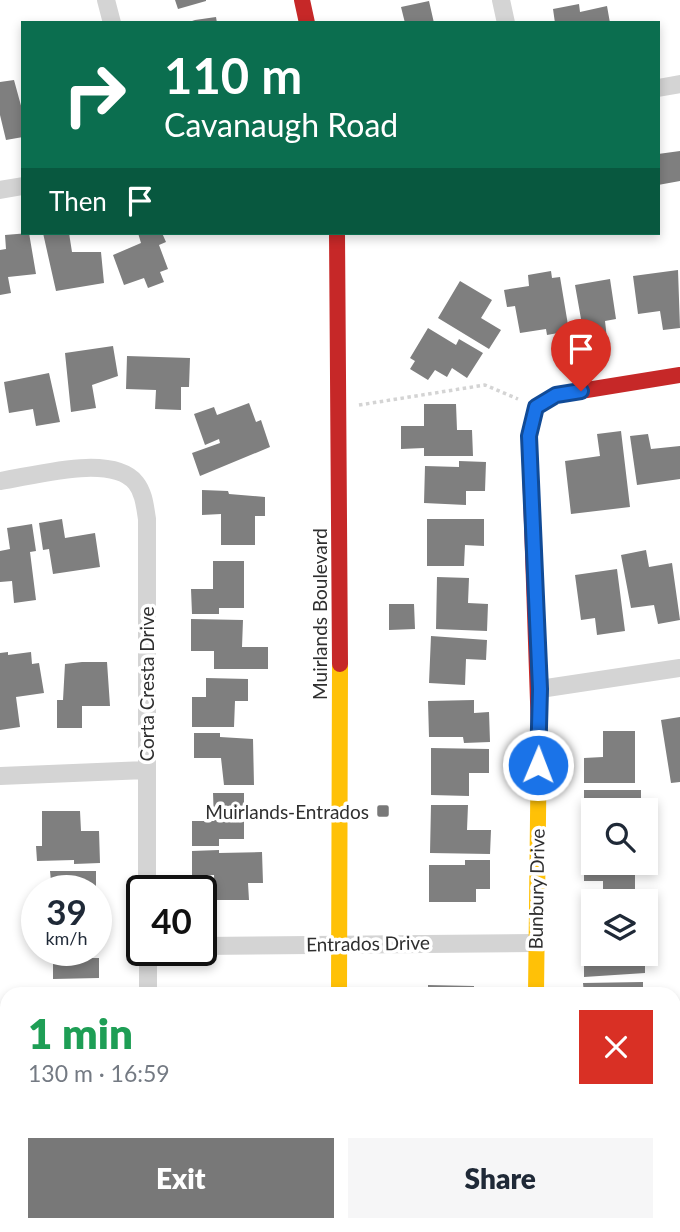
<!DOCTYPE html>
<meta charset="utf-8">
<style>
body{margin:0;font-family:Lato,sans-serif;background:#f6f6f7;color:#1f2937;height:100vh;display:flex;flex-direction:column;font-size:26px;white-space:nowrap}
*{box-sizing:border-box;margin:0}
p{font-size:23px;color:#747a83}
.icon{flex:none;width:38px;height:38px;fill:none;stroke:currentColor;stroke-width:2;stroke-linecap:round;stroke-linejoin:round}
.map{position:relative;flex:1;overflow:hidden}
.drawer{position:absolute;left:0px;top:987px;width:681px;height:245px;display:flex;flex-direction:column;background:#fff;border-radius:21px 21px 0 0;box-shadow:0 4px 10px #0003}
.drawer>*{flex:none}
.hud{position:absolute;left:21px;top:21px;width:639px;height:214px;border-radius:0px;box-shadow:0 4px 10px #0003;background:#0b6e4f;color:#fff;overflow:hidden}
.controls{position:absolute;left:581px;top:798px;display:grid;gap:14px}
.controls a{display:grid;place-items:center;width:77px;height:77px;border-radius:0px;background:#fff;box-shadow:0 4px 10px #0003;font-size:35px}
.speed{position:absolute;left:21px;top:875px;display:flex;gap:14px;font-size:35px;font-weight:700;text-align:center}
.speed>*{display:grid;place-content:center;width:91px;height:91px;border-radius:50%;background:#fff;box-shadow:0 4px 10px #0003;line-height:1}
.speed small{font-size:18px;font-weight:400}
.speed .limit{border:4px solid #111;border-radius:10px;background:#fff;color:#111}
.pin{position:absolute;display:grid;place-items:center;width:60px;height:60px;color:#fff;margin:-72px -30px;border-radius:50% 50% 50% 0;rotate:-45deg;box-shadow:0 0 7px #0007}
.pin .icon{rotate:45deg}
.me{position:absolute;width:77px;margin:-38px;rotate:1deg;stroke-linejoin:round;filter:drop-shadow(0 0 5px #0008)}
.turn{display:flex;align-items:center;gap:24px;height:147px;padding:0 28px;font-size:32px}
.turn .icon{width:91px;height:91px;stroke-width:2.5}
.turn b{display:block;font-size:49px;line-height:60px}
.then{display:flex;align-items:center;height:66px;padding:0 28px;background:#0003;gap:14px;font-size:26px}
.round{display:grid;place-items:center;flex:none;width:74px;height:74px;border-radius:0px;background:#f6f6f7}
.headline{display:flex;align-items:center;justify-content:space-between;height:119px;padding:0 28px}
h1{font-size:42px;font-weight:800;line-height:52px;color:#1e9e55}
.cta{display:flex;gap:14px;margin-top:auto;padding:14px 28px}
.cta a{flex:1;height:80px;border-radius:0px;background:#787878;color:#fff;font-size:28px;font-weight:800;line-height:80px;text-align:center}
.cta a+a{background:#f6f6f7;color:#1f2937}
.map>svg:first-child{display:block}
.building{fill:#7f7f7f}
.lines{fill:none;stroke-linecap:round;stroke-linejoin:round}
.path{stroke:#d4d4d4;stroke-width:3.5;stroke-dasharray:3.5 3.5;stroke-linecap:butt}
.street{stroke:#d4d4d4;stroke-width:18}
.slow{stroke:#ffc107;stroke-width:16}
.jam{stroke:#c62828;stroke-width:16}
.route-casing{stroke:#114b97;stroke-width:18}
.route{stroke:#1a73e8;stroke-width:12}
.poi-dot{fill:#787878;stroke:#fff;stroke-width:2.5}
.labels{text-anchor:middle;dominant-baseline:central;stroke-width:7;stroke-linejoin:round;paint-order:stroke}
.street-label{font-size:19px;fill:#2f2f2f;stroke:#fff}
.poi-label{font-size:19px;fill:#2f2f2f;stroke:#fff;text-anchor:end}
</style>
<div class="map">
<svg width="680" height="1232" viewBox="0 0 680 1232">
<rect width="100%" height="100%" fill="#fff"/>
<path class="building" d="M 175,0 L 206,0 L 206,1 L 178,9 Z
M 429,1 L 434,23 L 405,23 L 401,7 Z
M 579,4 L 580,12 L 607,6 L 610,23 L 555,23 L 553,9 Z
M 216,17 L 217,23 L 186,23 L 195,20 Z
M 14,80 L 23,113 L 23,137 L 6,140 L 0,115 L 0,82 Z
M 680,151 L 680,181 L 658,185 L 658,154 Z
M 29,233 L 36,274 L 8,277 L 11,293 L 0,295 L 0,250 L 6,249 L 5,235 Z
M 43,233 L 69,233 L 72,252 L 101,252 L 104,283 L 56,291 Z
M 138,233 L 162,233 L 166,242 L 159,245 L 168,269 L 160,272 L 164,282 L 148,288 L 144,278 L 124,285 L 113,255 L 141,243 Z
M 678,270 L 680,328 L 663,330 L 660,311 L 638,314 L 633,276 Z
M 551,271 L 552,278 L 560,277 L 569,331 L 547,335 L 546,329 L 520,333 L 515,306 L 507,307 L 504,290 L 529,286 L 528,275 Z
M 610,279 L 616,319 L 605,321 L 607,339 L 579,344 L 575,320 L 581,319 L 575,285 Z
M 460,281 L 492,300 L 481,318 L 501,330 L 489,349 L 438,318 Z
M 428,328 L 456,345 L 459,339 L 483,353 L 467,378 L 452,368 L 447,377 L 435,370 L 428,380 L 410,369 L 415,361 L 410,358 Z
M 113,346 L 118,376 L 92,385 L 96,408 L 71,412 L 65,353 Z
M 127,356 L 190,358 L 189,387 L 181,387 L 181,410 L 155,409 L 156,390 L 126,389 Z
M 49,373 L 60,422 L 36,426 L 33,409 L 9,413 L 4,382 Z
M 249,403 L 256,422 L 261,420 L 270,447 L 200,476 L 192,453 L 220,443 L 219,439 L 205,445 L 194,414 L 214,407 L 217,415 Z
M 424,404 L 456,404 L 457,430 L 472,430 L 473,456 L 424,456 L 424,448 L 401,449 L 401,426 L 424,426 Z
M 621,431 L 630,507 L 571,514 L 565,461 L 600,456 L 597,434 Z
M 648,434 L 651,449 L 680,446 L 680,479 L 637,485 L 630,436 Z
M 459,461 L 486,462 L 485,491 L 466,491 L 466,505 L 424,503 L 425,466 L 459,467 Z
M 202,490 L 228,491 L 229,494 L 265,497 L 265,516 L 255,516 L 255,545 L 221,545 L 221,514 L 202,515 Z
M 62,519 L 65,538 L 95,533 L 100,567 L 53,574 L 49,549 L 43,550 L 39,523 Z
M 427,519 L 484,519 L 484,546 L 465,545 L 464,566 L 427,566 Z
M 32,524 L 36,551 L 30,552 L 36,600 L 14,603 L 12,581 L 0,582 L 0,551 L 10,549 L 7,528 Z
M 646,550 L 649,567 L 672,563 L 680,620 L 658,624 L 654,605 L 631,608 L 621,555 Z
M 213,561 L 244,561 L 244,608 L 219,608 L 219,614 L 192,614 L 191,589 L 213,589 Z
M 617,569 L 625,631 L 597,635 L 595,618 L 581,620 L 575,575 Z
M 437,577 L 469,578 L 468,603 L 488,604 L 487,631 L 436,629 Z
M 389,604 L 414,604 L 415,629 L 389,630 Z
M 191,619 L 243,620 L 242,647 L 268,647 L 268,669 L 214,669 L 214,651 L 191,651 Z
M 431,636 L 487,640 L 486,660 L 466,659 L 465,685 L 429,683 Z
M 8,652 L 8,655 L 31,652 L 32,664 L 39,663 L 44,693 L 16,697 L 20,727 L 0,730 L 0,653 Z
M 82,662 L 107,662 L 110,706 L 82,706 L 82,728 L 57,728 L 57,700 L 63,700 L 65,664 Z
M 206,678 L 248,679 L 248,701 L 235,701 L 234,727 L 192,727 L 192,697 L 206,697 Z
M 474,700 L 474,713 L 489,712 L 490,742 L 464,743 L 463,737 L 429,737 L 428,701 Z
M 680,717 L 680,782 L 671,783 L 661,720 Z
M 603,731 L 635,731 L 635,783 L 584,783 L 584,758 L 603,757 Z
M 194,733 L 220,733 L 220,737 L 253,739 L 254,785 L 224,785 L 221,758 L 194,758 Z
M 431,748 L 489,749 L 489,773 L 469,773 L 469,796 L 431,795 Z
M 584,790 L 641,790 L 641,810 L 584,812 Z
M 213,793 L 244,793 L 244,839 L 219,839 L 219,846 L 192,846 L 192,821 L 214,821 Z
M 431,805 L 468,805 L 467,830 L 491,830 L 490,854 L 430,853 Z
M 42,811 L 80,811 L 81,831 L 99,831 L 100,863 L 74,864 L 74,860 L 37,861 L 36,846 L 42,846 Z
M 219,850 L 219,853 L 262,852 L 263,883 L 248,883 L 249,900 L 215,900 L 214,875 L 192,876 L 192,851 Z
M 584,855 L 593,855 L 593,863 L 635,863 L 635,901 L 603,901 L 603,881 L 584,881 Z
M 465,860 L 490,860 L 490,889 L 476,889 L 476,902 L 429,902 L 429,865 L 465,865 Z
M 50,871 L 96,871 L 96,891 L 52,891 Z
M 584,947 L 593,947 L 593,954 L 645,954 L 645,973 L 584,977 Z
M 53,950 L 91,950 L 91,958 L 99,958 L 99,978 L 53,979 Z
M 643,982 L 643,994 L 584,994 L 583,983 Z
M 428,985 L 474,986 L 474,994 L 428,994 Z
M 53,988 L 90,988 L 90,994 L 53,994 Z
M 195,988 L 241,988 L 241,994 L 195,994 Z
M 674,1119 L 680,1119 L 680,1170 L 674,1170 Z
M 38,1225 L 100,1225 L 100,1232 L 38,1232 Z
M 195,1225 L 229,1225 L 229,1229 L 237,1229 L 237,1232 L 195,1232 Z
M 497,1225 L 537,1225 L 535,1232 L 495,1232 Z"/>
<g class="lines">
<path class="path" d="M 359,405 L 485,385 L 518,399"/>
<path class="street" d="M 106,0 L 112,23
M 501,0 L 506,23
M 658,88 L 680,84
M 0,190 L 23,186
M 0,481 C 34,476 112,453 136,483 C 144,493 145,507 147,519 L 147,891
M 540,689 L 680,668
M 0,776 L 146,770
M 201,946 L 535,943
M 148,950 L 148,994
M 674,1070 L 680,1070
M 148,1225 L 148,1232"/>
<path class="slow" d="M 339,994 L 340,664
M 536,994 L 539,731"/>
<path class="jam" d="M 302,0 L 307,23
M 337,233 L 340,664
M 539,731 L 529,436 L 536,407 L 556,395 L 680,375
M 338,1225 L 338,1232"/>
</g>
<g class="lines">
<defs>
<path id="route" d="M 538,765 L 540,689 L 529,436 L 536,407 L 556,395 L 581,391"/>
</defs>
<use href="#route" class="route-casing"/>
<use href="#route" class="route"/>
</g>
<rect class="poi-dot" x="376" y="804" width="14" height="14" rx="3.5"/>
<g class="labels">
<g class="street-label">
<text transform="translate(319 614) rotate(-90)">Muirlands Boulevard</text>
<text transform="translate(146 684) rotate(-90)">Corta Cresta Drive</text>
<text transform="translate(536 889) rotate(-89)">Bunbury Drive</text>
<text transform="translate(368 943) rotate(-1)">Entrados Drive</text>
</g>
<g class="poi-label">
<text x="369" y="811">Muirlands-Entrados</text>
</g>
</g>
</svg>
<div class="controls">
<a><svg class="icon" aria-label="search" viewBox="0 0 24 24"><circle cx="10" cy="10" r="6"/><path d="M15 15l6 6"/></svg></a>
<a><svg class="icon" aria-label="layers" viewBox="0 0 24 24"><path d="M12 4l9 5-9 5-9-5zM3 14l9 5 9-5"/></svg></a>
</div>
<div class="speed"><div>39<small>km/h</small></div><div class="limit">40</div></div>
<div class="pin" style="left:581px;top:391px;background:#d93025"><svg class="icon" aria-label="arrive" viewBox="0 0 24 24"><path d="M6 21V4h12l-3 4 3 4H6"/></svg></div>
<svg class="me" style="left:538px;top:765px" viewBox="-20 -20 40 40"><circle r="17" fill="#1a73e8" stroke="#fff" stroke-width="3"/><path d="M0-11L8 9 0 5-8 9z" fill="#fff"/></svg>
<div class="hud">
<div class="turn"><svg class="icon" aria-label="right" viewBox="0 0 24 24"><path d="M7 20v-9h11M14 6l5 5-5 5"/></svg><div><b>110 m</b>Cavanaugh Road</div></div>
<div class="then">Then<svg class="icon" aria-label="arrive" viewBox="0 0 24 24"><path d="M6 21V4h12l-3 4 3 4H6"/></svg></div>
</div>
<section class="drawer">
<div class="headline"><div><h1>1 min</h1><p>130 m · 16:59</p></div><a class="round" style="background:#d93025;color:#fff"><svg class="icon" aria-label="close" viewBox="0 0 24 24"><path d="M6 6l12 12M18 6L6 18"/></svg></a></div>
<div class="cta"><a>Exit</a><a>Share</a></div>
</section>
</div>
